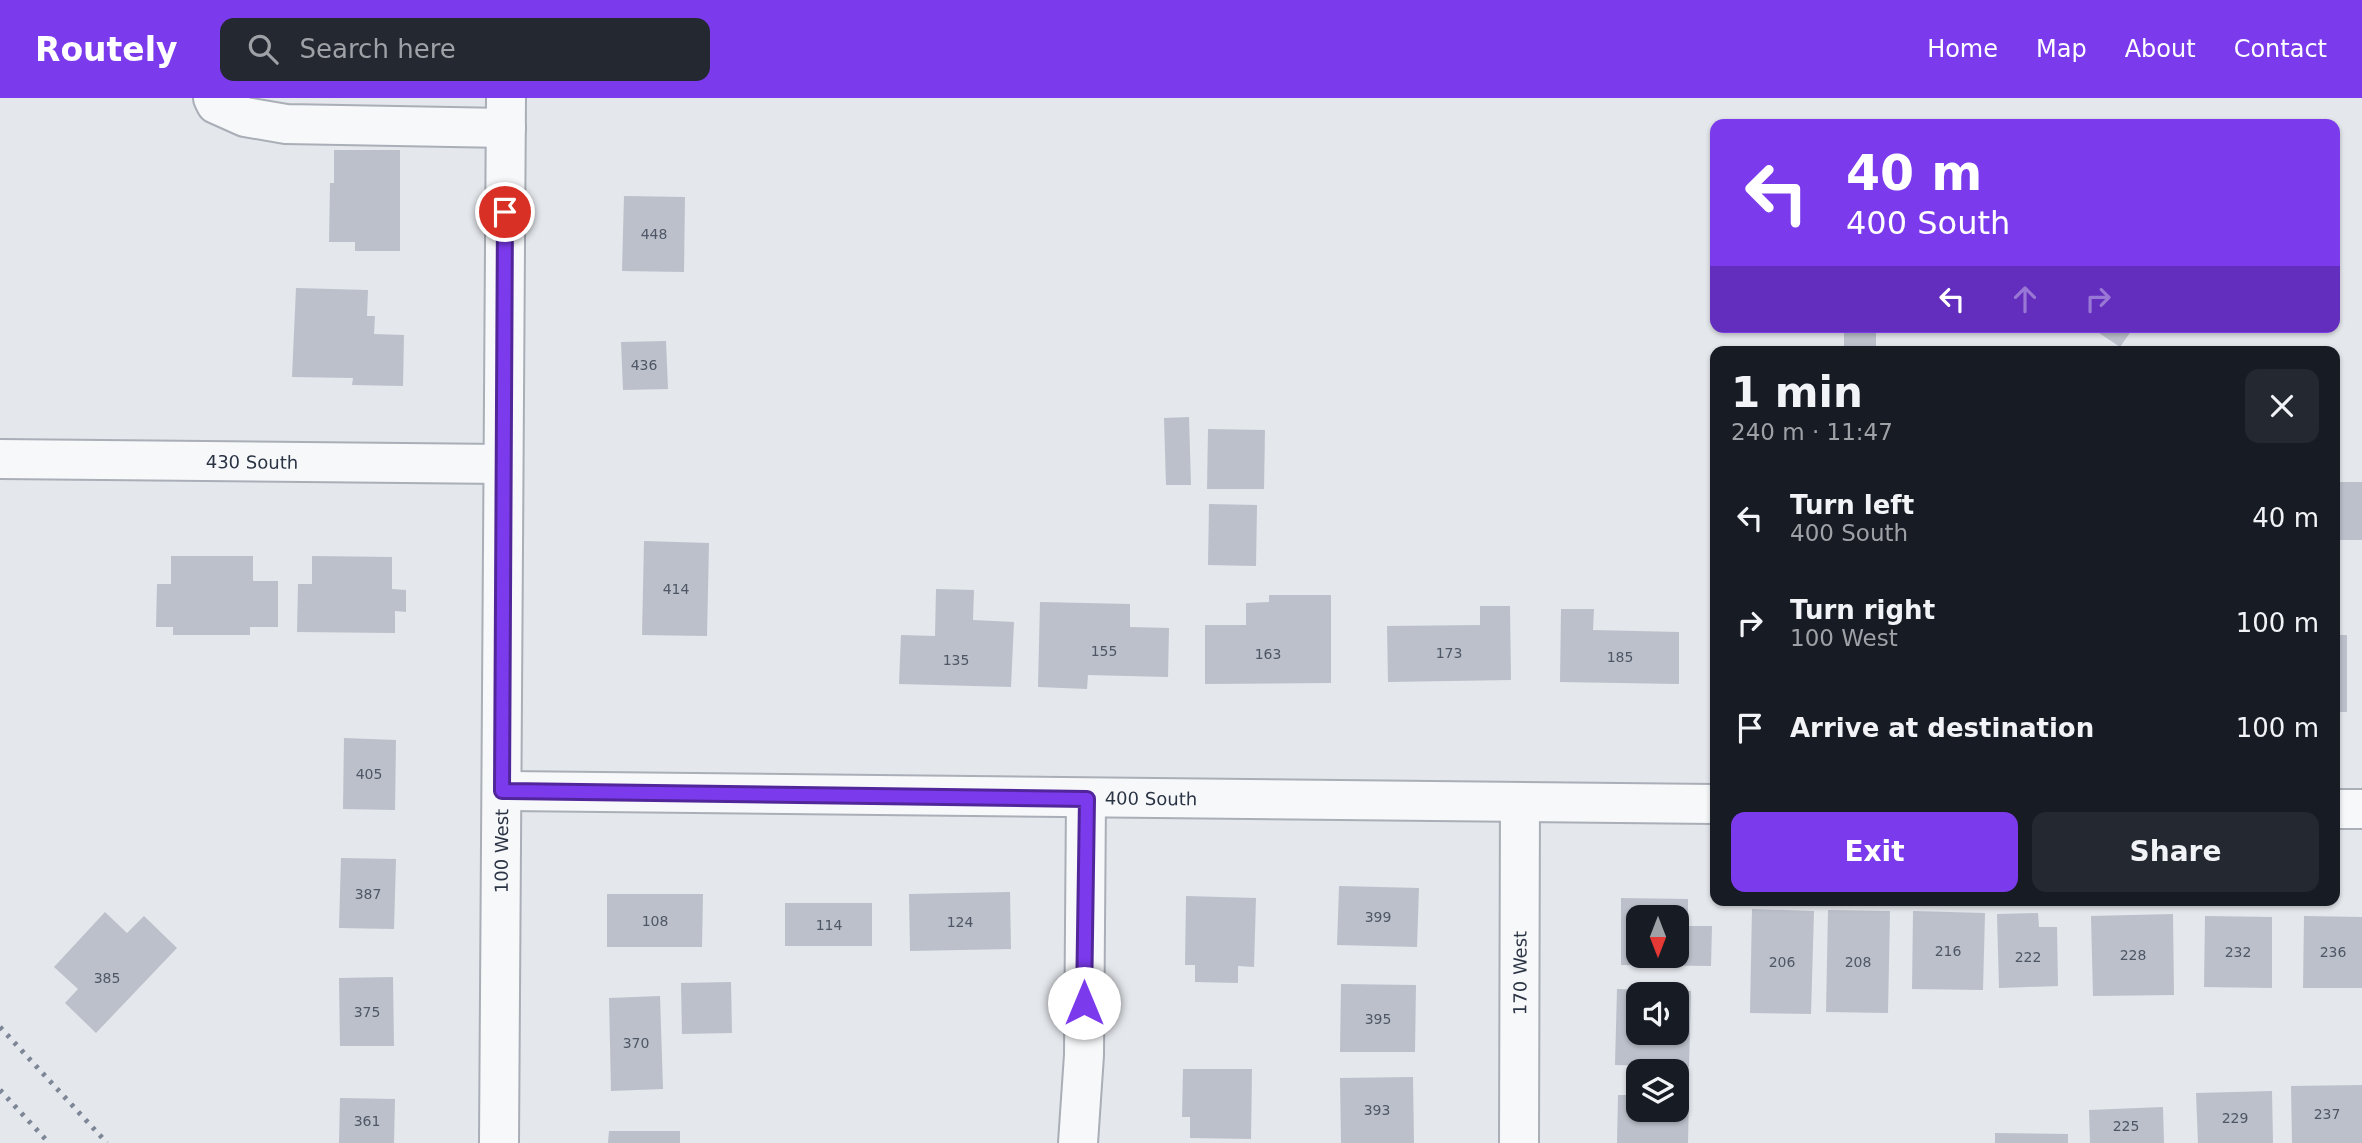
<!DOCTYPE html>
<meta charset="utf-8">
<style>
body{margin:0;font-family:"DejaVu Sans",sans-serif;background:#242831;color:#f1f3f6;height:100vh;display:flex;flex-direction:column;font-size:26px;white-space:nowrap}
*{box-sizing:border-box;margin:0}
p{font-size:23px;color:#9ea1a6}
.icon{flex:none;width:38px;height:38px;fill:none;stroke:currentColor;stroke-width:2;stroke-linecap:round;stroke-linejoin:round}
.map{position:relative;flex:1;overflow:hidden}
.drawer{position:absolute;left:1710px;top:248px;width:630px;height:560px;display:flex;flex-direction:column;background:#171b24;border-radius:14px;box-shadow:0 2px 5px #0004}
.drawer>*{flex:none}
.banner{position:absolute;left:1710px;top:21px;width:630px;height:214px;border-radius:14px;box-shadow:0 2px 5px #0004;background:#7c3aed;color:#fff;overflow:hidden}
.needle{width:46px;rotate:180deg}
.fabs{position:absolute;left:1626px;top:807px;display:grid;gap:14px}
.fabs a{display:grid;place-items:center;width:63px;height:63px;border-radius:14px;background:#171b24;box-shadow:0 2px 5px #0004;font-size:35px}
.pin{position:absolute;display:grid;place-items:center;width:60px;height:60px;color:#fff;margin:-30px;border:4px solid #fff;border-radius:50%;box-shadow:0 2px 7px #0007}
.me{position:absolute;width:77px;margin:-38px;rotate:0deg;stroke-linejoin:round;filter:drop-shadow(0 0 5px #0008)}
.turn{display:flex;align-items:center;gap:24px;height:147px;padding:0 21px;font-size:32px}
.turn .icon{width:91px;height:91px;stroke-width:2.5}
.turn b{display:block;font-size:49px;line-height:60px}
.lanes{display:flex;align-items:center;height:66px;padding:0 21px;background:#0003;justify-content:center;gap:35px;direction:ltr}
.lanes .off{opacity:.35}
.round{display:grid;place-items:center;flex:none;width:74px;height:74px;border-radius:14px;background:#242831}
.head{display:flex;align-items:center;justify-content:space-between;height:119px;padding:0 21px}
h1{font-size:42px;font-weight:600;line-height:52px}
.action{display:flex;gap:14px;margin-top:auto;padding:14px 21px}
.action a{flex:1;height:80px;border-radius:14px;background:#7c3aed;color:#fff;font-size:28px;font-weight:600;line-height:80px;text-align:center}
.action a+a{background:#242831;color:#f1f3f6}
ul{padding:0;list-style:none}
li{display:flex;align-items:center;gap:21px;height:105px;padding:0 21px}
li div{flex:1}
li b{display:block;font-size:26px}
li em{font-style:normal}
header{display:flex;align-items:center;gap:42px;box-sizing:border-box;height:98px;padding:0 35px;background:#7c3aed;color:#fff}
header strong{font-size:33px}
nav{display:flex;gap:38px;margin-inline-start:auto;font-size:24px}
.search{width:490px;height:63px;background:#242831;display:flex;align-items:center;gap:18px;box-sizing:border-box;padding:0 24px;border-radius:14px;color:#9ea1a6;font-size:26px}
.map>svg:first-child{display:block}
.building{fill:#bbc0ca;fill-rule:evenodd}
.lines{fill:none;stroke-linecap:round;stroke-linejoin:round}
.minor-casing{stroke:#a9aeb7;stroke-width:42}
.minor{stroke:#f7f8fa;stroke-width:38}
.rail{stroke:#7d8696;stroke-width:5;stroke-dasharray:3.5 7;stroke-linecap:butt}
.route-casing{stroke:#51269a;stroke-width:18}
.route{stroke:#7c3aed;stroke-width:12}
.labels{text-anchor:middle;dominant-baseline:central;stroke-width:5;stroke-linejoin:round;paint-order:stroke}
.number-label{font-size:14px;fill:#4f5766}
.street-label{font-size:18px;fill:#2b3445;stroke:#f4f6f9}
</style>
<header>
<strong>Routely</strong>
<div class="search"><svg class="icon" aria-label="search" viewBox="0 0 24 24"><circle cx="10" cy="10" r="6"/><path d="M15 15l6 6"/></svg>Search here</div>
<nav><a>Home</a><a>Map</a><a>About</a><a>Contact</a></nav>
</header>
<div class="map">
<svg width="2362" height="1045" viewBox="0 0 2362 1045">
<rect width="100%" height="100%" fill="#e4e7ec"/>
<path class="building" d="M 334,52 L 400,52 L 400,153 L 355,153 L 355,144 L 329,144 L 330,85 L 334,85 Z
M 624,98 L 685,99 L 684,174 L 622,173 Z
M 296,190 L 368,192 L 367,218 L 375,218 L 374,236 L 404,237 L 403,288 L 352,287 L 353,280 L 292,279 Z
M 1844,229 L 1876,229 L 1876,254 L 1844,254 Z
M 2090,229 L 2134,229 L 2120,249 Z
M 666,243 L 668,291 L 623,292 L 621,244 Z
M 1189,319 L 1191,387 L 1166,387 L 1164,320 Z
M 1208,331 L 1265,332 L 1264,391 L 1207,391 Z
M 2340,384 L 2362,384 L 2362,442 L 2339,442 Z
M 1209,406 L 1257,407 L 1256,468 L 1208,467 Z
M 644,443 L 709,445 L 707,538 L 642,537 Z
M 171,458 L 253,458 L 253,483 L 278,483 L 278,529 L 250,529 L 250,537 L 173,537 L 173,529 L 156,529 L 157,486 L 171,486 Z
M 312,458 L 392,459 L 392,491 L 406,492 L 406,514 L 395,513 L 395,535 L 297,534 L 298,486 L 312,486 Z
M 936,491 L 974,492 L 973,522 L 1014,524 L 1011,589 L 899,586 L 901,537 L 935,538 Z
M 1269,497 L 1331,497 L 1331,585 L 1205,586 L 1205,527 L 1246,527 L 1246,505 L 1269,504 Z
M 1040,504 L 1130,506 L 1130,529 L 1169,530 L 1168,579 L 1088,577 L 1087,591 L 1038,589 Z
M 1480,508 L 1510,508 L 1511,582 L 1388,584 L 1387,528 L 1480,527 Z
M 1561,511 L 1594,511 L 1593,532 L 1679,534 L 1679,586 L 1560,584 Z
M 2334,537 L 2347,537 L 2347,614 L 2334,614 Z
M 344,640 L 396,642 L 395,712 L 343,711 Z
M 341,760 L 396,761 L 394,831 L 339,830 Z
M 1339,788 L 1419,790 L 1417,849 L 1337,847 Z
M 1010,794 L 1011,851 L 910,853 L 909,796 Z
M 607,796 L 703,796 L 702,849 L 607,849 Z
M 1186,798 L 1256,800 L 1254,869 L 1238,868 L 1238,885 L 1195,884 L 1195,867 L 1185,867 Z
M 1621,800 L 1688,801 L 1688,828 L 1712,828 L 1711,868 L 1621,867 ZM 1638,819 L 1676,819 L 1676,858 L 1638,858 Z
M 785,805 L 872,805 L 872,848 L 785,848 Z
M 1752,811 L 1814,813 L 1811,916 L 1750,915 Z
M 1828,812 L 1890,813 L 1888,915 L 1826,914 Z
M 1913,813 L 1985,815 L 1983,892 L 1912,891 Z
M 105,814 L 127,835 L 144,818 L 177,850 L 96,935 L 65,905 L 78,891 L 54,869 Z
M 2038,815 L 2039,829 L 2057,829 L 2058,888 L 1999,890 L 1997,816 Z
M 2173,816 L 2174,897 L 2093,898 L 2091,818 Z
M 2205,818 L 2272,819 L 2272,890 L 2204,889 Z
M 2304,818 L 2362,819 L 2362,890 L 2303,890 Z
M 393,879 L 394,948 L 340,948 L 339,880 Z
M 731,884 L 732,935 L 682,936 L 681,885 Z
M 1341,886 L 1416,887 L 1415,954 L 1340,954 Z
M 1617,891 L 1691,893 L 1689,969 L 1615,967 ZM 1638,896 L 1676,896 L 1676,934 L 1638,934 Z
M 660,898 L 663,991 L 611,993 L 609,900 Z
M 1183,971 L 1252,971 L 1251,1041 L 1190,1040 L 1190,1019 L 1182,1019 Z
M 1413,979 L 1414,1045 L 1341,1045 L 1340,980 Z
M 2362,987 L 2362,1045 L 2292,1045 L 2291,988 Z
M 2272,993 L 2273,1045 L 2198,1045 L 2196,995 Z
M 1618,997 L 1638,997 L 1638,1012 L 1676,1012 L 1676,998 L 1689,999 L 1688,1045 L 1617,1045 Z
M 340,1000 L 395,1001 L 394,1045 L 339,1045 Z
M 2163,1009 L 2164,1045 L 2090,1045 L 2089,1012 Z
M 609,1033 L 680,1033 L 680,1045 L 608,1045 Z
M 1995,1035 L 2068,1036 L 2068,1045 L 1995,1045 Z"/>
<g class="lines">
<defs>
<g id="minor">
<path d="M 213,0 L 216,6 L 245,19 L 286,26 L 506,30"/>
<path id="s1" d="M 0,361 L 503,366"/>
<path id="s2" d="M 502,693 L 1715,706"/>
<path d="M 2334,711 L 2362,711"/>
<path id="s3" d="M 499,1045 L 506,0"/>
<path d="M 1078,1045 L 1084,957 L 1086,701"/>
<path id="s4" d="M 1519,1045 L 1520,704"/>
</g>
</defs>
<use href="#minor" class="minor-casing"/>
<use href="#minor" class="minor"/>
<path class="rail" d="M 0,929 L 107,1045
M 0,992 L 49,1045"/>
</g>
<g class="lines">
<defs>
<path id="route" d="M 505,114 L 502,693 L 1087,701 L 1084,905"/>
</defs>
<use href="#route" class="route-casing"/>
<use href="#route" class="route"/>
</g>
<g class="labels">
<g class="number-label">
<text x="654" y="136">448</text>
<text x="644" y="267">436</text>
<text x="676" y="491">414</text>
<text x="1104" y="553">155</text>
<text x="1449" y="555">173</text>
<text x="1268" y="556">163</text>
<text x="1620" y="559">185</text>
<text x="956" y="562">135</text>
<text x="369" y="676">405</text>
<text x="368" y="796">387</text>
<text x="1378" y="819">399</text>
<text x="655" y="823">108</text>
<text x="960" y="824">124</text>
<text x="829" y="827">114</text>
<text x="1948" y="853">216</text>
<text x="2238" y="854">232</text>
<text x="2333" y="854">236</text>
<text x="2133" y="857">228</text>
<text x="2028" y="859">222</text>
<text x="1782" y="864">206</text>
<text x="1858" y="864">208</text>
<text x="107" y="880">385</text>
<text x="367" y="914">375</text>
<text x="1378" y="921">395</text>
<text x="636" y="945">370</text>
<text x="1377" y="1012">393</text>
<text x="2327" y="1016">237</text>
<text x="2235" y="1020">229</text>
<text x="367" y="1023">361</text>
<text x="2126" y="1028">225</text>
</g>
<g class="street-label">
<text stroke="none"><textPath href="#s1" startOffset="252">430 South</textPath></text>
<text stroke="none"><textPath href="#s2" startOffset="649">400 South</textPath></text>
<text stroke="none"><textPath href="#s3" startOffset="292">100 West</textPath></text>
<text stroke="none"><textPath href="#s4" startOffset="170">170 West</textPath></text>
</g>
</g>
</svg>
<div class="fabs">
<a><svg class="needle" viewBox="-14 -14 28 28"><path d="M0-13l5 13h-10z" fill="#e53935"/><path d="M0 13l5-13h-10z" fill="#9ea1a6"/></svg></a>
<a><svg class="icon" aria-label="sound" viewBox="0 0 24 24"><path d="M4 9h4l5-4v14l-5-4H4zM17 9q2 3 0 6"/></svg></a>
<a><svg class="icon" aria-label="layers" viewBox="0 0 24 24"><path d="M12 4l9 5-9 5-9-5zM3 14l9 5 9-5"/></svg></a>
</div>
<div class="pin" style="left:505px;top:114px;background:#d93025"><svg class="icon" aria-label="arrive" viewBox="0 0 24 24"><path d="M6 21V4h12l-3 4 3 4H6"/></svg></div>
<svg class="me" style="left:1084px;top:905px" viewBox="-20 -20 40 40"><circle r="19" fill="#fff"/><path d="M0-13L10 11 0 6-10 11z" fill="#7c3aed"/></svg>
<div class="banner">
<div class="turn"><svg class="icon" aria-label="left" viewBox="0 0 24 24"><path d="M17 20v-9H6M10 6l-5 5 5 5"/></svg><div><b>40 m</b>400 South</div></div>
<div class="lanes"><svg class="icon" aria-label="left" viewBox="0 0 24 24"><path d="M17 20v-9H6M10 6l-5 5 5 5"/></svg><svg class="icon off" aria-label="ahead" viewBox="0 0 24 24"><path d="M12 20V5M6 11l6-6 6 6"/></svg><svg class="icon off" aria-label="right" viewBox="0 0 24 24"><path d="M7 20v-9h11M14 6l5 5-5 5"/></svg></div>
</div>
<section class="drawer">
<div class="head"><div><h1>1 min</h1><p>240 m · 11:47</p></div><a class="round"><svg class="icon" aria-label="close" viewBox="0 0 24 24"><path d="M6 6l12 12M18 6L6 18"/></svg></a></div>
<ul>
<li><svg class="icon" aria-label="left" viewBox="0 0 24 24"><path d="M17 20v-9H6M10 6l-5 5 5 5"/></svg><div><b>Turn left</b><p>400 South</p></div><em>40 m</em></li>
<li><svg class="icon" aria-label="right" viewBox="0 0 24 24"><path d="M7 20v-9h11M14 6l5 5-5 5"/></svg><div><b>Turn right</b><p>100 West</p></div><em>100 m</em></li>
<li><svg class="icon" aria-label="arrive" viewBox="0 0 24 24"><path d="M6 21V4h12l-3 4 3 4H6"/></svg><div><b>Arrive at destination</b></div><em>100 m</em></li>
</ul>
<div class="action"><a>Exit</a><a>Share</a></div>
</section>
</div>
